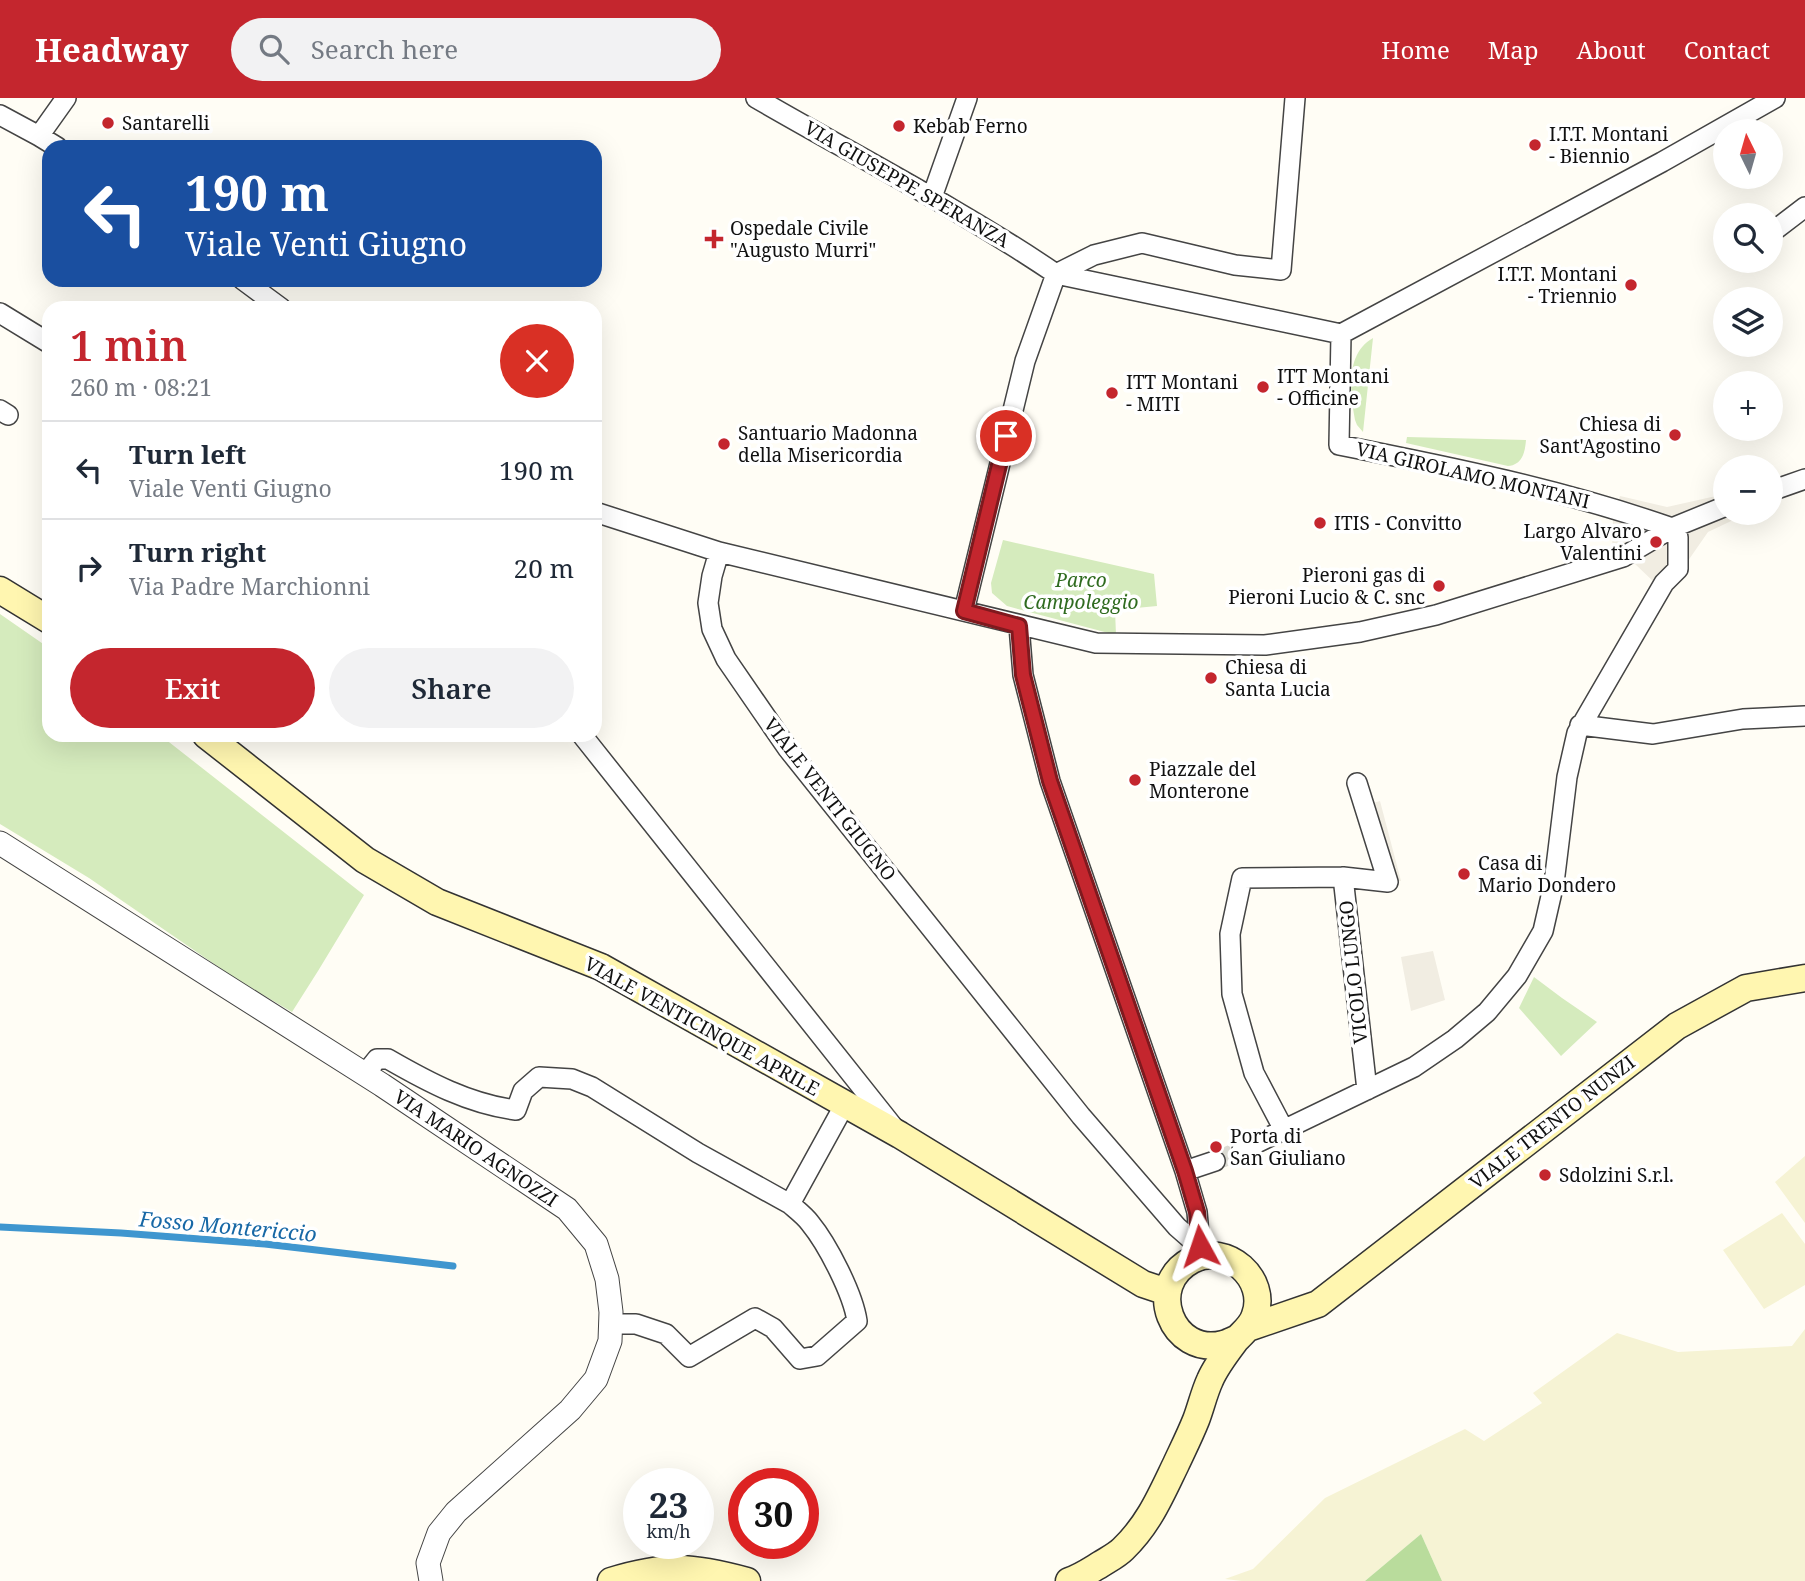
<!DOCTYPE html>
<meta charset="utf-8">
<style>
body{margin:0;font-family:"Noto Serif",serif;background:#f2f2f3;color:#1f2937;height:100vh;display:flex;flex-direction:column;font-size:26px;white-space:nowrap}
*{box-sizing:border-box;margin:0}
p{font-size:23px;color:#747a83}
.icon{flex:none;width:38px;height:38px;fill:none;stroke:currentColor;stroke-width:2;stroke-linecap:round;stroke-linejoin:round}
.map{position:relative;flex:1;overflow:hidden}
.sheet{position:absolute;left:42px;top:203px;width:560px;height:441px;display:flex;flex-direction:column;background:#fff;border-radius:21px;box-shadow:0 7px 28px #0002}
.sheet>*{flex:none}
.banner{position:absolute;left:42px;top:42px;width:560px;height:147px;border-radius:21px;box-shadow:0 7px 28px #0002;background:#1a4fa0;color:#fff;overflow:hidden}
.needle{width:46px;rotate:355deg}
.buttons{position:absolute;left:1713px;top:21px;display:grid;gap:14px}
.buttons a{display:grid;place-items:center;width:70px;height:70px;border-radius:50%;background:#fff;box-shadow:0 7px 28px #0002;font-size:35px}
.speed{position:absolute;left:623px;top:1370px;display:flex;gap:14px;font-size:35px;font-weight:700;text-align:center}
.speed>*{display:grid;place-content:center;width:91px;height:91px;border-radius:50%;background:#fff;box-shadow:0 7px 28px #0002;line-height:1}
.speed small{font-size:18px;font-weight:400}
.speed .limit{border:10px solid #d22;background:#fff;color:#111}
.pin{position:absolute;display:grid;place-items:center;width:60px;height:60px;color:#fff;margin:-30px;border:4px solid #fff;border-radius:50%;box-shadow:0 2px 7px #0007}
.me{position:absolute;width:77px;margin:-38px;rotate:355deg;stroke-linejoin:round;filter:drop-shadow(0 0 5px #0008)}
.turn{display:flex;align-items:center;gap:24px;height:147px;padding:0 28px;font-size:32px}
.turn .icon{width:91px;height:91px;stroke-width:2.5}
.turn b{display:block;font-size:49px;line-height:60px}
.round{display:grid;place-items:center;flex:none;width:74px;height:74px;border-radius:37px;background:#f2f2f3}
.head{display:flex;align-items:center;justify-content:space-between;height:119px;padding:0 28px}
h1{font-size:42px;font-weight:600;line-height:52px;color:#c4262e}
.primary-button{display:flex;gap:14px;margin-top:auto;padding:14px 28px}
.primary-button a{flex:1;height:80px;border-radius:42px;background:#c4262e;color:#fff;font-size:28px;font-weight:600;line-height:80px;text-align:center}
.primary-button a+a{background:#f2f2f3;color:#1f2937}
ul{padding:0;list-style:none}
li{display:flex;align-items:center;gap:21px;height:98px;padding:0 28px;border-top:2px solid #e0e1e3}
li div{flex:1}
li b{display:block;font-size:26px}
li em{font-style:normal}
header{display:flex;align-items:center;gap:42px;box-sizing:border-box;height:98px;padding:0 35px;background:#c4262e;color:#fff}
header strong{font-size:33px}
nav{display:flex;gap:38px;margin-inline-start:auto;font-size:24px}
.search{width:490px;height:63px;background:#f2f2f3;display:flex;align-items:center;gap:18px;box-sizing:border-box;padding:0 24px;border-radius:38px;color:#747a83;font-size:26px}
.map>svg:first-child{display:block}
.farmland{fill:#f6f3d4}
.green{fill:#d5ebbd}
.forest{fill:#b9dc9c}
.plaza{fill:#f1ede2}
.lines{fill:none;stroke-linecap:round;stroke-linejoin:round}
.stream{stroke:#3f96cf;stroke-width:7}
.minor-tunnel{stroke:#dbdad3;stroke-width:19;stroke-dasharray:19 10;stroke-linecap:butt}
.minor-casing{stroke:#444;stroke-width:22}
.tertiary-casing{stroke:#444;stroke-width:25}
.secondary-casing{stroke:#333;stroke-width:29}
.minor{stroke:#fff;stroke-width:19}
.tertiary{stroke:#fff;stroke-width:23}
.secondary{stroke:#fff6b0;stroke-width:26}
.route-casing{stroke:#7f191e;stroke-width:18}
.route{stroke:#c4262e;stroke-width:12}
.poi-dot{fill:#c4262e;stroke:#fff;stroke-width:2.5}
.labels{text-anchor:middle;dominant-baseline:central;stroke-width:7;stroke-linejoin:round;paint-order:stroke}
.poi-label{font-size:19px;fill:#111;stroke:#fff;text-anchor:start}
.street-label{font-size:19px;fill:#111;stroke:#fff}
.park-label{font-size:19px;font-style:italic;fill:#2f6b1f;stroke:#fff}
.water-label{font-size:21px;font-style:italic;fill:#1768a6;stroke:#fff}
</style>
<header>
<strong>Headway</strong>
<div class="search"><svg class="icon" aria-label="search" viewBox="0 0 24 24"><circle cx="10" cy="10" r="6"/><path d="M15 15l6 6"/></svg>Search here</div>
<nav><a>Home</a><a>Map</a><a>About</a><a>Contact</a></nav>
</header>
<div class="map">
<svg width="1805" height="1483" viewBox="0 0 1805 1483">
<rect width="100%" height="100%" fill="#fffdf5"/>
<path class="farmland" d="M 1805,1058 L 1805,1125 L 1775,1084 Z
M 1782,1115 L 1805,1146 L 1805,1187 L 1764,1211 L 1723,1152 Z
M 1805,1231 L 1805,1483 L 1442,1483 L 1421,1436 L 1365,1483 L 1242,1483 L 1225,1481 L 1253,1471 L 1325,1400 L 1465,1331 L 1484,1343 L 1542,1305 L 1533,1295 L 1617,1235 L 1678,1254 L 1792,1248 Z"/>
<path class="green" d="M 1373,240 L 1363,334 L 1357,327 L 1355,322 C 1350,294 1345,256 1373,240 Z
M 1407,339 L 1526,342 C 1525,355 1522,367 1508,368 L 1406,345 Z
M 1003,442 L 1154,476 L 1157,508 L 1115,512 L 1116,537 L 1007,508 L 992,495 L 991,485 Z
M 0,516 L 49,550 L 49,637 L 160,637 L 364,797 L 318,873 L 292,914 L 236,881 L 89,780 L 0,726 Z
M 1534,879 L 1562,900 L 1597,924 L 1561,958 L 1519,910 Z"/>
<path class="forest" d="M 1421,1436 L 1442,1483 L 1365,1483 Z"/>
<path class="plaza" d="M 1725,396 L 1726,415 L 1748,415 L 1708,434 L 1674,483 L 1655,485 L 1635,466 L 1623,459 L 1612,455 L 1613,422 L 1620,398 L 1667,409 Z
M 1380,703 L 1401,783 L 1388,784 L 1364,708 Z
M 1433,853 L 1445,902 L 1411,913 L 1401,859 Z"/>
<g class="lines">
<path class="stream" d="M 0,1129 L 121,1135 L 265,1146 L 453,1168"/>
<path class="minor-tunnel" d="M 1215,1063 L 1242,1052"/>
<defs>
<path id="minor" d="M 756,0 C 856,58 960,111 1056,176 L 1341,236
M 0,17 L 39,38 L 57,49
M 39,38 L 66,0
M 932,99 L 967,0
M 1771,135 L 1805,109
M 1056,176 L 1094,157 L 1142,145 L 1235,167 L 1281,172 L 1295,0
M 243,182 L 281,210
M 0,215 L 49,245
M 1341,236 L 1662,64 L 1775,0
M 0,312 L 8,317
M 1771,393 L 1805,381
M 595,414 L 719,454
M 964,513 L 1025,263 L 1056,176
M 1019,528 L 1023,577 L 1050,683 L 1185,1073 L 1197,1114 L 1200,1148
M 1580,627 L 1653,636 L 1743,621 L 1805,618
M 582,637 L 895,1031
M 1343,779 L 1367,992
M 365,976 L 377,961 L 388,961 C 428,984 469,1006 516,1012 L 523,993 L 539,979 L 572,981 L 592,989 L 698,1055 L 790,1106
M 1284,1032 L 1254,975 L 1232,896 L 1230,836 L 1242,780 L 1343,779 L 1388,784 L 1357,685
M 1242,1052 L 1414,969 L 1455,941 L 1487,914 L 1517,878 L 1543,833 L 1554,785 L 1567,679 L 1577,635 L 1664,485 L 1678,471 L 1678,439 L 1672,430 C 1564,392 1451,369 1339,347 L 1341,236
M 1185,1073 L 1215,1063
M 1209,1157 L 1177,1129 L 1081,1018 L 788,651 L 726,561 L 712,531 L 708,505 L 712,478 L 719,454 L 1096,545 L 1265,547 L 1360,534 L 1436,517 L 1623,459 L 1672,430 L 1726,408
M 610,1226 L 636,1226 L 666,1236 L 689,1259 L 755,1220 L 773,1230 L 800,1261 L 817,1258 L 857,1223 C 853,1196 828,1147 810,1125 C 805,1118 797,1112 790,1106 L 845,1006"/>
<path id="tertiary" d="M 0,745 L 382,987 L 567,1111 L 596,1146 L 607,1181 L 611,1214 L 610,1243 L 596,1281 L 570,1312 L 456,1414 L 439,1435 L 428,1465 L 431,1483"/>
<path id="secondary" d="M 0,492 L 49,522
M 206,637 L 365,762 L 437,804 L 601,869 L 900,1037 L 1143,1186 L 1167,1194
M 1248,1230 L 1318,1206 L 1677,928 L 1746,890 L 1805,880
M 611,1483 C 666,1466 692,1468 747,1483
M 1069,1483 C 1081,1479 1091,1472 1101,1466 C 1109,1461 1117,1457 1123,1451 C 1149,1426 1161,1397 1176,1366 C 1183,1351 1190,1337 1196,1322 C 1201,1309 1204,1295 1210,1282 C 1216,1268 1227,1254 1236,1242 C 1243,1234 1252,1228 1255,1217 C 1268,1181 1227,1144 1192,1162 C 1144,1187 1172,1259 1223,1246 C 1228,1245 1233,1242 1238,1240"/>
</defs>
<use href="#minor" class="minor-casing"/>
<use href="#tertiary" class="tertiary-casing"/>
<use href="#secondary" class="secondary-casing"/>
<use href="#minor" class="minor"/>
<use href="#tertiary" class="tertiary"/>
<use href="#secondary" class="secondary"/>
</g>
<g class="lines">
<defs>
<path id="route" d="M 1006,338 L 964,513 L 1019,528 L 1023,577 L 1050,683 L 1185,1073 L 1197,1114 L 1200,1148"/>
</defs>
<use href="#route" class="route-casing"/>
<use href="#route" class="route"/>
</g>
<g class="poi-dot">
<circle cx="108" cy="25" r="7"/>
<circle cx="899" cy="28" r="7"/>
<circle cx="1535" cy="47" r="7"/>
<path d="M710.5 130.5h7v7h7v7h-7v7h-7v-7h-7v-7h7z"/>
<circle cx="1631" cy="187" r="7"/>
<circle cx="1263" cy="289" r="7"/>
<circle cx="1112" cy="295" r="7"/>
<circle cx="1675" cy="337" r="7"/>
<circle cx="724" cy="346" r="7"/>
<circle cx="1320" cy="425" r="7"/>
<circle cx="1656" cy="444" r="7"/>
<circle cx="1439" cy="488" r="7"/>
<circle cx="1211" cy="580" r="7"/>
<circle cx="1135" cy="682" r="7"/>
<circle cx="1464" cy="776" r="7"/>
<circle cx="1216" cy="1049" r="7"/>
<circle cx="1545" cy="1077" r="7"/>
</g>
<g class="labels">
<g class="poi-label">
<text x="122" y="25">Santarelli</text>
<text x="913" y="28">Kebab Ferno</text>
<text x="1549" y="36">I.T.T. Montani<tspan x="1549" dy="22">- Biennio</tspan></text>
<text x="730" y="130">Ospedale Civile<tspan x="730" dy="22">"Augusto Murri"</tspan></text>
<text x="1617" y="176" text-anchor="end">I.T.T. Montani<tspan x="1617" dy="22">- Triennio</tspan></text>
<text x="1277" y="278">ITT Montani<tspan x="1277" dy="22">- Officine</tspan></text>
<text x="1126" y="284">ITT Montani<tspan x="1126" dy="22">- MITI</tspan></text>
<text x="1661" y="326" text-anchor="end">Chiesa di<tspan x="1661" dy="22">Sant'Agostino</tspan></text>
<text x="738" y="335">Santuario Madonna<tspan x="738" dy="22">della Misericordia</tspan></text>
<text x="1334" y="425">ITIS - Convitto</text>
<text x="1642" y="433" text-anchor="end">Largo Alvaro<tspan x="1642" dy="22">Valentini</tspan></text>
<text x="1425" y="477" text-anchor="end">Pieroni gas di<tspan x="1425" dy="22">Pieroni Lucio &amp; C. snc</tspan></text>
<text x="1225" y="569">Chiesa di<tspan x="1225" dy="22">Santa Lucia</tspan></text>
<text x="1149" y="671">Piazzale del<tspan x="1149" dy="22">Monterone</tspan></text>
<text x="1478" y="765">Casa di<tspan x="1478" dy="22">Mario Dondero</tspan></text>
<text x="1230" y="1038">Porta di<tspan x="1230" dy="22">San Giuliano</tspan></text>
<text x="1559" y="1077">Sdolzini S.r.l.</text>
</g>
<g class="street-label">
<text transform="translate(907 86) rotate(30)">VIA GIUSEPPE SPERANZA</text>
<text transform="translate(1473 377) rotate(13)">VIA GIROLAMO MONTANI</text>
<text transform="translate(830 701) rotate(52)">VIALE VENTI GIUGNO</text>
<text transform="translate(1353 874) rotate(-96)">VICOLO LUNGO</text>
<text transform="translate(702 928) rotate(29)">VIALE VENTICINQUE APRILE</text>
<text transform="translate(1552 1024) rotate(-38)">VIALE TRENTO NUNZI</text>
<text transform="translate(476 1050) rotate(34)">VIA MARIO AGNOZZI</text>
</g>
<g class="park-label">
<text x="1081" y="482">Parco<tspan x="1081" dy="22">Campoleggio</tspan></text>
</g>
<g class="water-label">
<text transform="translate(228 1128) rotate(5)">Fosso Montericcio</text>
</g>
</g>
</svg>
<div class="buttons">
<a><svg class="needle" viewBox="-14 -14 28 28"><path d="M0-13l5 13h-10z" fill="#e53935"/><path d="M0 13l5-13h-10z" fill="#747a83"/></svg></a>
<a><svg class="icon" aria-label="search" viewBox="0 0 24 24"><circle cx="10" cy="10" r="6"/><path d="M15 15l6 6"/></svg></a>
<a><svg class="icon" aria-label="layers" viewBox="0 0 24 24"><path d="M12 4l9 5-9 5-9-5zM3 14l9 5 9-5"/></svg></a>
<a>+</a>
<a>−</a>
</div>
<div class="speed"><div>23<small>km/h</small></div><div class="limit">30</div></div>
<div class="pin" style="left:1006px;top:338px;background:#d93025"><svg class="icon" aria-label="arrive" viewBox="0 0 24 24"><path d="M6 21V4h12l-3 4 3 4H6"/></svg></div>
<svg class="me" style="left:1200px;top:1148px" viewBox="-20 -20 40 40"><path d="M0-17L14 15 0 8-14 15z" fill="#c4262e" stroke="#fff" stroke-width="4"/></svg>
<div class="banner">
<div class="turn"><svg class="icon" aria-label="left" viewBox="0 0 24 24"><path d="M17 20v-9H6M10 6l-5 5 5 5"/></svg><div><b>190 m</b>Viale Venti Giugno</div></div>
</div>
<section class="sheet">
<div class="head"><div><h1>1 min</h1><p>260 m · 08:21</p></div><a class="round" style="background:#d93025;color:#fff"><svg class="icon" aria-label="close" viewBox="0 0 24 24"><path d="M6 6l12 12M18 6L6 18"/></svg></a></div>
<ul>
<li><svg class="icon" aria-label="left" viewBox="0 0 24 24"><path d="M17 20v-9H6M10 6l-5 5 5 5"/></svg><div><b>Turn left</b><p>Viale Venti Giugno</p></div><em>190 m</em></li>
<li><svg class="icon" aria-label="right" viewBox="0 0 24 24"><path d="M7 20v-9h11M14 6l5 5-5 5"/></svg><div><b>Turn right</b><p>Via Padre Marchionni</p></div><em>20 m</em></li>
</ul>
<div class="primary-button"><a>Exit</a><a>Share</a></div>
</section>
</div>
